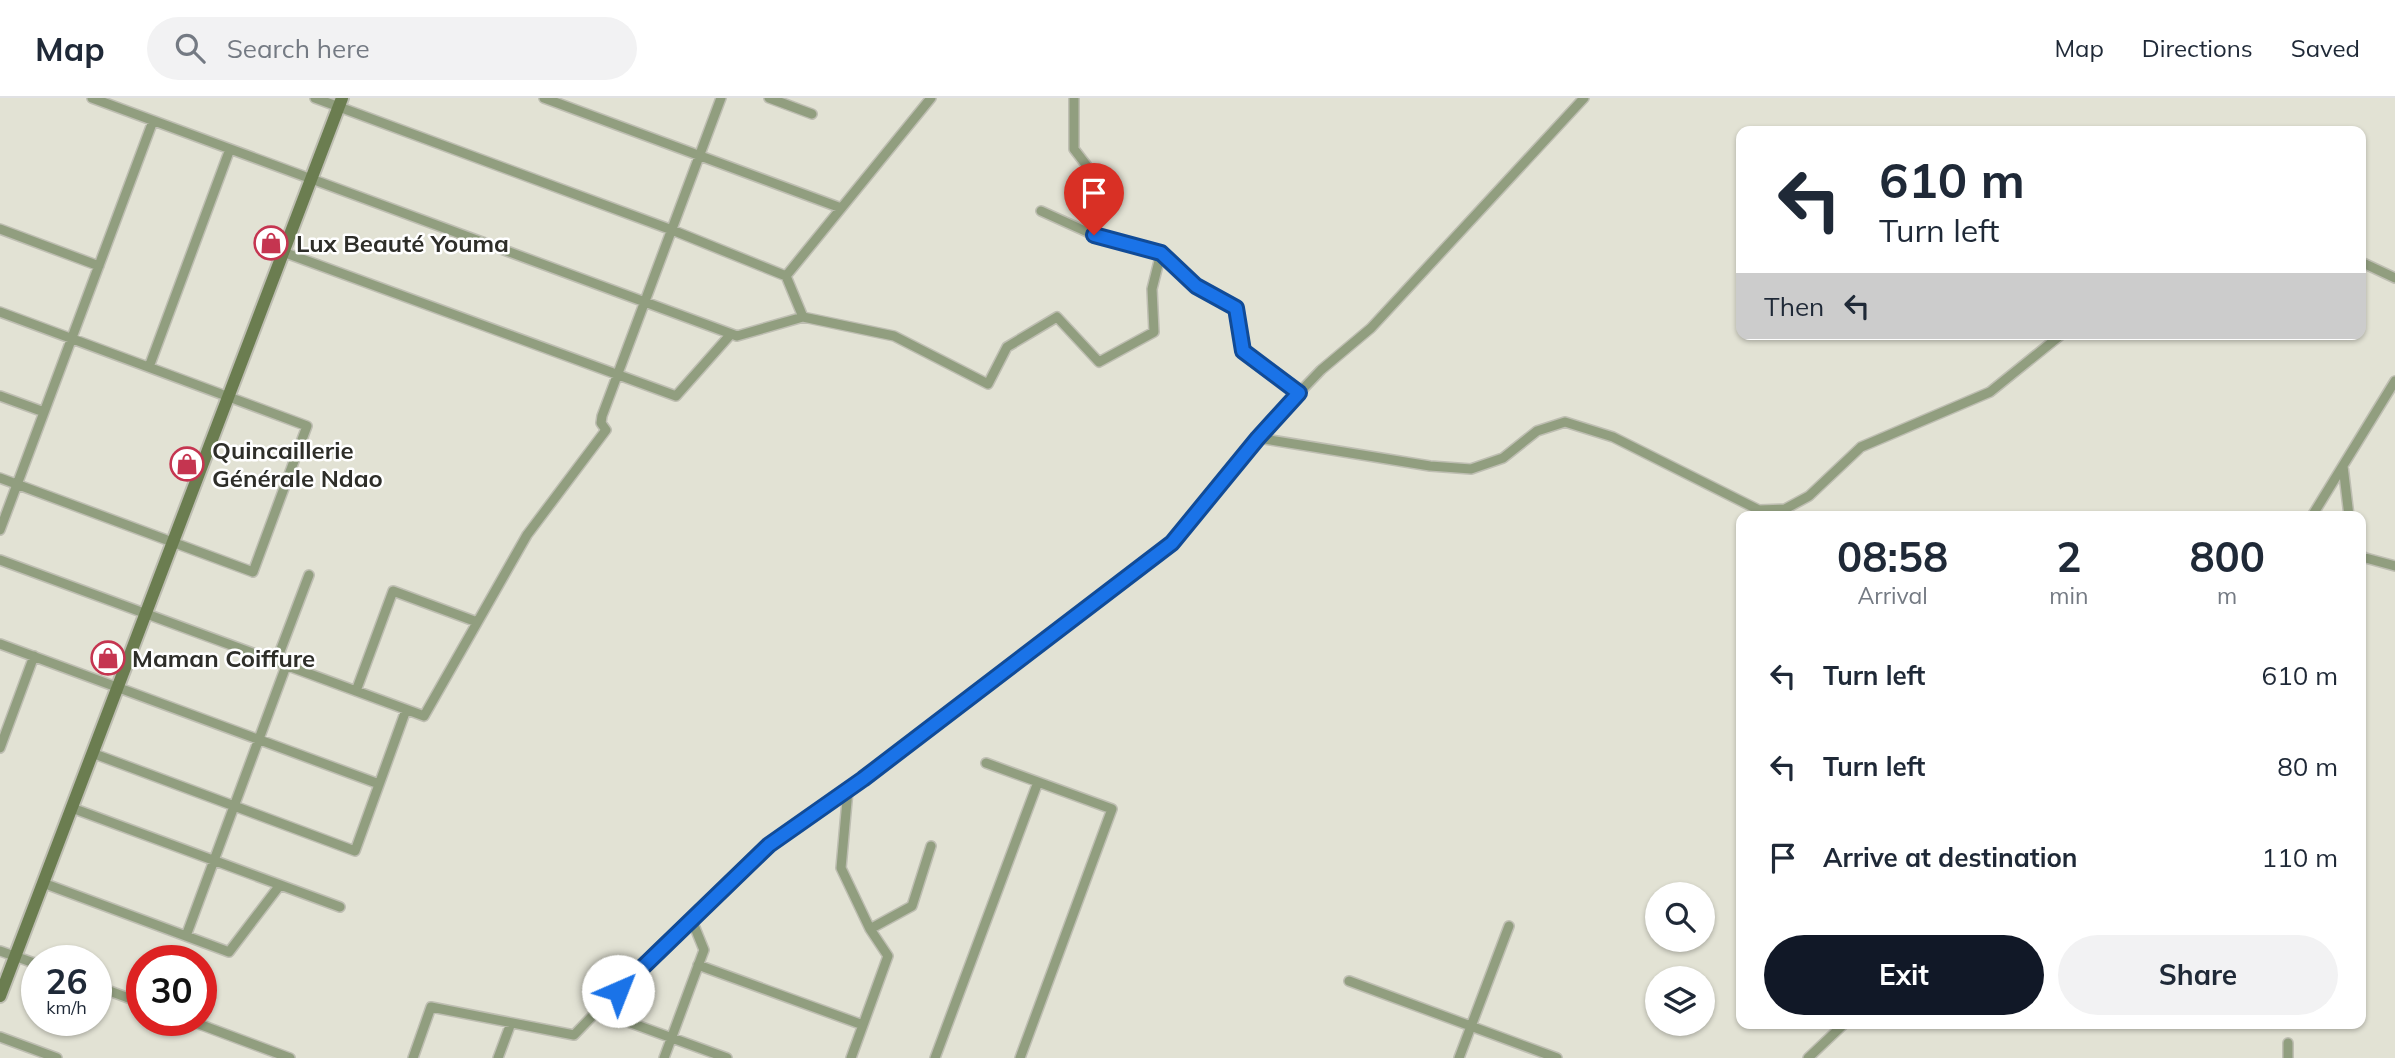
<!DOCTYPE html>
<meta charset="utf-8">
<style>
body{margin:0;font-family:Mulish,sans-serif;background:#f2f2f3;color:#1f2937;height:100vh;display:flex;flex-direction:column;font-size:26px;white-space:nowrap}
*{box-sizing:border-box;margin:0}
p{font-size:23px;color:#747a83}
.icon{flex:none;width:38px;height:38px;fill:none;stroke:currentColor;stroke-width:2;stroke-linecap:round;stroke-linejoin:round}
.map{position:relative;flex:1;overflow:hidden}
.panel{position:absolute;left:1736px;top:413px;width:630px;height:518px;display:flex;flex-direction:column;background:#fff;border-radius:14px;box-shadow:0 2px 5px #0004}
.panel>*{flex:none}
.hud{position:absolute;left:1736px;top:28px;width:630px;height:214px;border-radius:14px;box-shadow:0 2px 5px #0004;background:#fff;color:#1f2937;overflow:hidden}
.tools{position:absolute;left:1645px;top:784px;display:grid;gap:14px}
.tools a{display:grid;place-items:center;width:70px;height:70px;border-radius:50%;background:#fff;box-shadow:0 2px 5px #0004;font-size:35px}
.speed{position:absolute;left:21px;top:847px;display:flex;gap:14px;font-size:35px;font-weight:700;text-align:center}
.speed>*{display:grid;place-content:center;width:91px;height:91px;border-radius:50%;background:#fff;box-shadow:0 2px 5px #0004;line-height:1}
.speed small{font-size:18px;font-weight:400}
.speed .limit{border:10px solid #d22;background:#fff;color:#111}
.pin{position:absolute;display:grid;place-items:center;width:60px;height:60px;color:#fff;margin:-72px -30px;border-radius:50% 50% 50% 0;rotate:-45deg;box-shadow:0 0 7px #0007}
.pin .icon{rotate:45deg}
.me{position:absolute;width:77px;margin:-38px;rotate:44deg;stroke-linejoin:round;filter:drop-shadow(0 0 5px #0008)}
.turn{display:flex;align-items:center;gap:24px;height:147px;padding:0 28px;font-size:32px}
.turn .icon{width:91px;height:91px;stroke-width:2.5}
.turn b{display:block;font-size:49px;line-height:60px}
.then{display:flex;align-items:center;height:66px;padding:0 28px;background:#0003;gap:14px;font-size:26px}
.eta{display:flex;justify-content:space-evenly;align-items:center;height:119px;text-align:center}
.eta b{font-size:42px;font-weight:700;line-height:49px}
.action{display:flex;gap:14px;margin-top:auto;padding:14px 28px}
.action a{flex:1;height:80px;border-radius:42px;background:#111827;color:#fff;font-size:28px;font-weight:700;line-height:80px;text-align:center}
.action a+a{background:#f2f2f3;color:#1f2937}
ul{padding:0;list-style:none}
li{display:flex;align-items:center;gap:21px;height:91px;padding:0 28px}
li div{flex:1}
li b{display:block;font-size:26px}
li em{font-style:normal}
header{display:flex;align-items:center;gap:42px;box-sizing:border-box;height:98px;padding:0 35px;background:#fff;border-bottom:2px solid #e0e1e3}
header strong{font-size:33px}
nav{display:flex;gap:38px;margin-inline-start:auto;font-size:24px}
.search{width:490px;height:63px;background:#f2f2f3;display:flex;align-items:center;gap:18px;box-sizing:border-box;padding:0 24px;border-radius:38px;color:#747a83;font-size:26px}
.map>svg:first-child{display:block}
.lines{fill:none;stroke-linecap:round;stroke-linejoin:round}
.street-casing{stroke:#bebeb2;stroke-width:12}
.secondary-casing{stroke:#bebeb2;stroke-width:16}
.street{stroke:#919e7f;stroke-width:9}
.secondary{stroke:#6b7d50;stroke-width:12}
.route-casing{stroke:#114b97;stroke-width:18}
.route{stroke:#1a73e8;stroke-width:12}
.labels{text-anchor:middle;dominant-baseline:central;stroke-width:5;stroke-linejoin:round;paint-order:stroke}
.poi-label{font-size:24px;font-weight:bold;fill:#2e2e29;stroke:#fff;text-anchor:start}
</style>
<header>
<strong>Map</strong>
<div class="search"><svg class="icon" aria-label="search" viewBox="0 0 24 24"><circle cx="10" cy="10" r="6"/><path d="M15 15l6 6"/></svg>Search here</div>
<nav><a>Map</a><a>Directions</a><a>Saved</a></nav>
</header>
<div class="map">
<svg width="2395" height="960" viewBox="0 0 2395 960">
<rect width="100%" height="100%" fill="#e2e2d4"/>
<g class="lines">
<defs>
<path id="street" d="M 92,0 L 737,238 L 803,219 L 786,178 L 931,0
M 315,0 L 672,132 L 786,178
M 544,0 L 841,110
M 769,0 L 812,16
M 1074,0 L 1074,51 L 1100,85 L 1102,101
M 1041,113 L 1094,137 L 1161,155 L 1196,188 L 1236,210 L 1243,253 L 1299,295
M 0,131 L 99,168
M 283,154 L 676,298 L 731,236
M 2361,164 L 2395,180
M 0,214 L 307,328 L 253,474 L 0,380
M 803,219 L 894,238 L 988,286 L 1007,249 L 1057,219 L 1099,264 L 1154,234 L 1152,191 L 1161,155
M 149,269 L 230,51
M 0,298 L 44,314
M 1258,340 L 1430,368 L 1471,371 L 1503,360 L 1537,333 L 1565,324 L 1613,339 L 1759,412 L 1785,411 L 1809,398 L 1861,349 L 1990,294 L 2062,236
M 2343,368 L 2349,418
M 2312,418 L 2395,283
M 0,432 L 153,23
M 2361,456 L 2362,459 L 2395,468
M 0,462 L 424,618 L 527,437 L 606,332 L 601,325 L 602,318 L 721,0
M 0,546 L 379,686
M 276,564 L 309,477
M 356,593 L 393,493 L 477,524
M 0,650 L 34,558
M 92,655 L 355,753 L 406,612
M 986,665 L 1112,711 L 1020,960
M 848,692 L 841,770 L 870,831 L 888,858 L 851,960
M 72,710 L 340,809
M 43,785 L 229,854 L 280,787
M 870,831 L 912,808 L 931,748
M 186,838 L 286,568
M 0,853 L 37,866
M 698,867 L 863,927
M 1349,883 L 1557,960
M 96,888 L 142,905
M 598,913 L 727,960
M 188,922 L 290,960
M 0,939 L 57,960
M 413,960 L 431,909 L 574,937 L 656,852 L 769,747 L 863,680 L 1172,445 L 1258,340 L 1299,295 L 1321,272 L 1371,230 L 1584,0
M 498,960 L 511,925
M 664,960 L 704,852 L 691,820
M 935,960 L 1038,684
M 1459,960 L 1509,828
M 1808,960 L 1844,926
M 2288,960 L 2288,945"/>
<path id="secondary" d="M 0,898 L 342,0"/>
</defs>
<use href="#street" class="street-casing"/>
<use href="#secondary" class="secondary-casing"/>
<use href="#street" class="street"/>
<use href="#secondary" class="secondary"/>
</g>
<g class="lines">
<defs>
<path id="route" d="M 618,893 L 769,747 L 863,681 L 1172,445 L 1258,340 L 1299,295 L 1243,253 L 1236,210 L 1196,188 L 1161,155 L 1094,137"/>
</defs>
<use href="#route" class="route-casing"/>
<use href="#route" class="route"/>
</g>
<defs>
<symbol id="shop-ring" viewBox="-11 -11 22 22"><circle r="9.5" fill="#fff" stroke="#c53550" stroke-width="1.5"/><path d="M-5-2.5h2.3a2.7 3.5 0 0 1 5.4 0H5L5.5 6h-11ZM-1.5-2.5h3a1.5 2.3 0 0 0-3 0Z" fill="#c53550"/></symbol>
</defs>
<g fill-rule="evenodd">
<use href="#shop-ring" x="252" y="126" width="38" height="38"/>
<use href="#shop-ring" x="168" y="347" width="38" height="38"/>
<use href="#shop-ring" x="89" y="541" width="38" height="38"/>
</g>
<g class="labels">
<g class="poi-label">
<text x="296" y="145">Lux Beauté Youma</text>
<text x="212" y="352">Quincaillerie<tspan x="212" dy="28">Générale Ndao</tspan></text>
<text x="132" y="560">Maman Coiffure</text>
</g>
</g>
</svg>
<div class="tools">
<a><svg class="icon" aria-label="search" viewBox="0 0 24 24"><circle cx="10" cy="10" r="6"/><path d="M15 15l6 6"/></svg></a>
<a><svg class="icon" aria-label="layers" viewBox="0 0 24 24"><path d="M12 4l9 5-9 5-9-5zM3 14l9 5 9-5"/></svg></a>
</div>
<div class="speed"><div>26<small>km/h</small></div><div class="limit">30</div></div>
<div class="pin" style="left:1094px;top:137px;background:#d93025"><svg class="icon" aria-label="arrive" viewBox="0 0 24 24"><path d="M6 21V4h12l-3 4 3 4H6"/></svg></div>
<svg class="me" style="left:618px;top:893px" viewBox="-20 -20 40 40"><circle r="19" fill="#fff"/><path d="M0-13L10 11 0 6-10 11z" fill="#1a73e8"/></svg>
<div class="hud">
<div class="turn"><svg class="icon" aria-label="left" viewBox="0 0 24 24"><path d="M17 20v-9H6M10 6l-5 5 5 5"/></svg><div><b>610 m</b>Turn left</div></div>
<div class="then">Then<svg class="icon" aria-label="left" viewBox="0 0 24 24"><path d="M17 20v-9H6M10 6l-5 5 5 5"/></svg></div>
</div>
<section class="panel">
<div class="eta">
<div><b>08:58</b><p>Arrival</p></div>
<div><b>2</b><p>min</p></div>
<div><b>800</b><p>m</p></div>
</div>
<ul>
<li><svg class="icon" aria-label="left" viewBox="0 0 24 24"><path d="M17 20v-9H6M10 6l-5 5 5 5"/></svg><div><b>Turn left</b></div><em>610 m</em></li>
<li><svg class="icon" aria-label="left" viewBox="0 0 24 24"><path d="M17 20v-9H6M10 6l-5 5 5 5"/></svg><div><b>Turn left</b></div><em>80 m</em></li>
<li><svg class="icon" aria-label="arrive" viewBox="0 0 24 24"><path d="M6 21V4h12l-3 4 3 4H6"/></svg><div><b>Arrive at destination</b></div><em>110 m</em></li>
</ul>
<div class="action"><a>Exit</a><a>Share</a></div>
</section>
</div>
